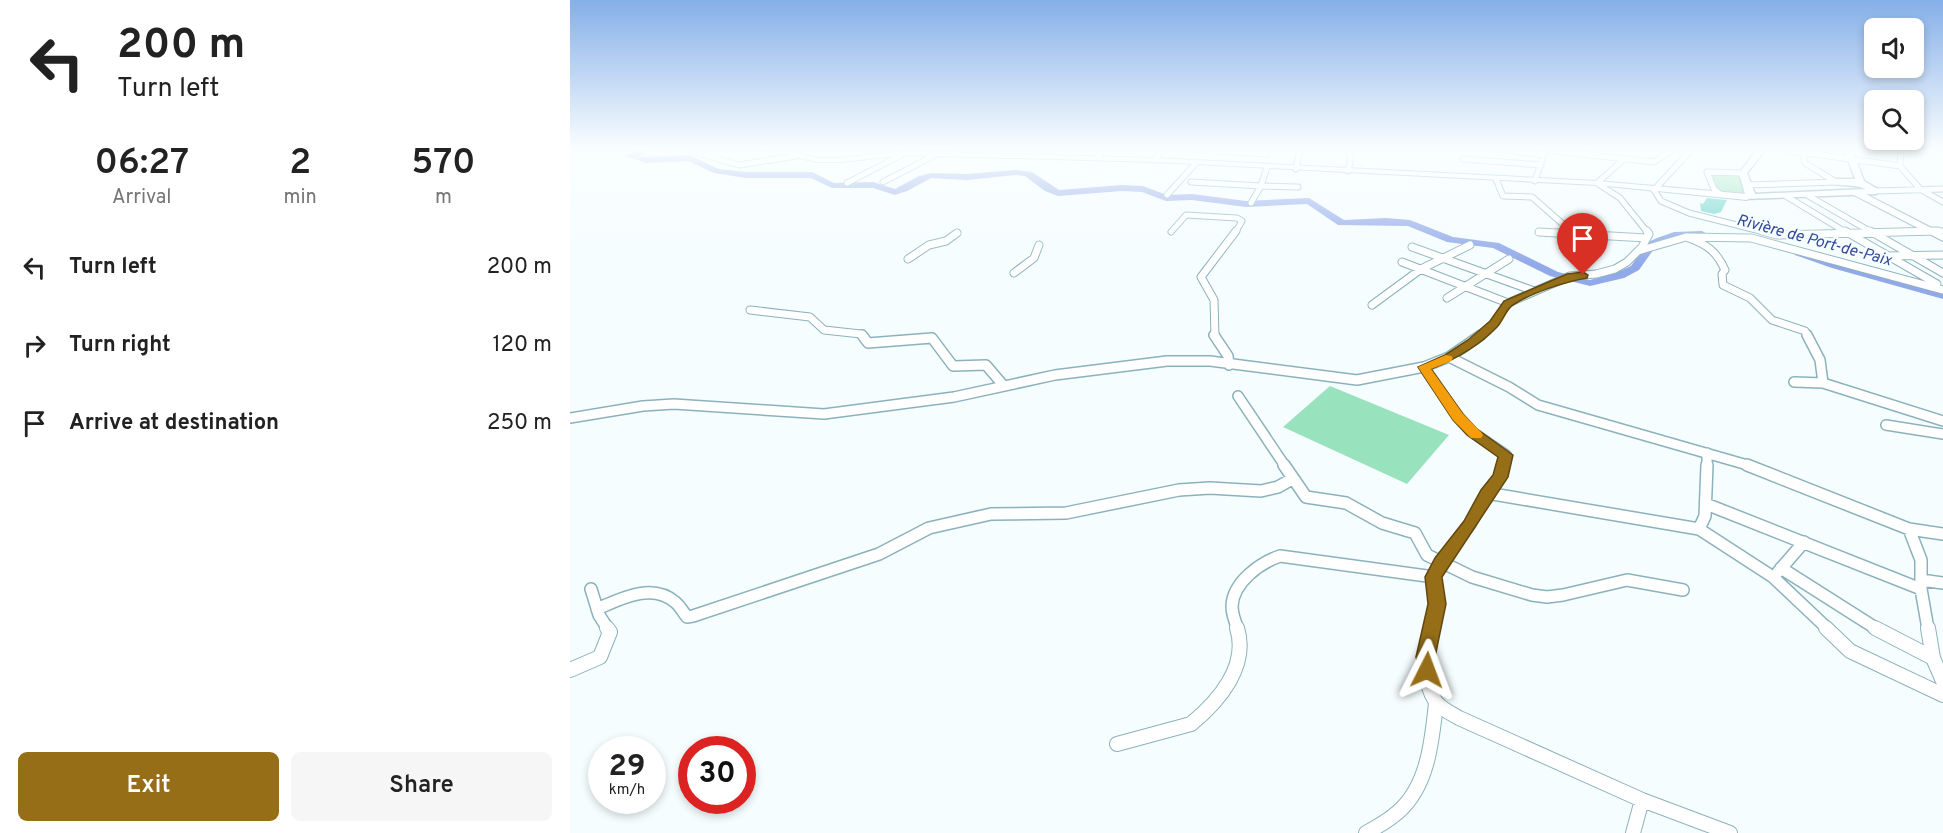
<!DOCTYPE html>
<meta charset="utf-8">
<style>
body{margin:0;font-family:Overpass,sans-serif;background:#f6f6f6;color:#222;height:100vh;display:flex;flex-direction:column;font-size:22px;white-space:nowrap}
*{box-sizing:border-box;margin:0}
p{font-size:20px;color:#767676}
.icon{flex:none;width:33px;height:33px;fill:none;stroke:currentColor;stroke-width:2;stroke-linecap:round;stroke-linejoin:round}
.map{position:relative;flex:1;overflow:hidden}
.sheet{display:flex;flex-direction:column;background:#fff;width:570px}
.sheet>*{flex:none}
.guide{background:#fff;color:#222;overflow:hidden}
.controls{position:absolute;left:1294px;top:18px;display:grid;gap:12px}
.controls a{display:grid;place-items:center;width:60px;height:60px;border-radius:9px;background:#fff;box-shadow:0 3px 9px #0003;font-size:30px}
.speed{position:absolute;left:18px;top:736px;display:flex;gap:12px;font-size:30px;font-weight:700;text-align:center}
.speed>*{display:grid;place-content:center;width:78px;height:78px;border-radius:50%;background:#fff;box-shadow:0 3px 9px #0003;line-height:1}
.speed small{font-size:15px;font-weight:400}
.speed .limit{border:9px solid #d22;background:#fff;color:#111}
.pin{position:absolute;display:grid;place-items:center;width:51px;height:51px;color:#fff;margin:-62px -26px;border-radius:50% 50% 50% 0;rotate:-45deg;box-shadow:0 0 6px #0007}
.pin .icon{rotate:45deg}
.me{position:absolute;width:66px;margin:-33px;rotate:3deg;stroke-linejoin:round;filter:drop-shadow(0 0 4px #0008)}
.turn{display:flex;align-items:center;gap:21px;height:126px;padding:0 18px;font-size:27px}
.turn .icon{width:78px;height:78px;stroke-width:2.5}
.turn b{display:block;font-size:42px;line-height:51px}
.eta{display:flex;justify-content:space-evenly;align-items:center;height:102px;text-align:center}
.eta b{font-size:36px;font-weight:600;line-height:42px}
.cta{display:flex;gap:12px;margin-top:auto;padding:12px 18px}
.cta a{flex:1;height:69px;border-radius:9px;background:#956e17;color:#fff;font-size:24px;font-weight:600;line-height:69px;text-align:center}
.cta a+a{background:#f6f6f6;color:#222}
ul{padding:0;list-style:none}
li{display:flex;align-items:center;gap:18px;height:78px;padding:0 18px}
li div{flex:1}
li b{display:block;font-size:22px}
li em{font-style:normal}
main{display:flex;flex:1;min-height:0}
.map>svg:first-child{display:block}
.green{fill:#99e2be}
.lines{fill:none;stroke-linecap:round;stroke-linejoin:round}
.river{fill:#91a8e9;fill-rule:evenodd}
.building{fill:#6cd4cc}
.street-far4-casing{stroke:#8bb2bc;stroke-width:7}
.street-far3-casing{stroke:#8bb2bc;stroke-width:9}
.street-far2-casing{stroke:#8bb2bc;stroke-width:12}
.street-far1-casing{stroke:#8bb2bc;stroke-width:14}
.street-casing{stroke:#8bb2bc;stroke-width:16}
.secondary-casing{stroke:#8bb2bc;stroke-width:2}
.primary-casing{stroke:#8bb2bc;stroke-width:3}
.street-far4{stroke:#fff;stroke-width:5}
.street-far3{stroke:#fff;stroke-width:7}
.street-far2{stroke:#fff;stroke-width:9}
.street-far1{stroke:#fff;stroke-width:11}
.street{stroke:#fff;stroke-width:14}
.secondary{fill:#fff;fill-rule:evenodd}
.primary{fill:#fff;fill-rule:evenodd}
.route{fill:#956e17;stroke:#61480f;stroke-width:1.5}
.slow{fill:#f59e0b}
.labels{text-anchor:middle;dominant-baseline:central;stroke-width:5;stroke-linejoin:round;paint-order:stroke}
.far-water-label{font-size:16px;font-style:italic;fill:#354a97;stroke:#f5fdff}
</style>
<main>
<section class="sheet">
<div class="guide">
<div class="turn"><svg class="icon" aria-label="left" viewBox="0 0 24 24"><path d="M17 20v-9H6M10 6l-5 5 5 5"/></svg><div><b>200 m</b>Turn left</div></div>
</div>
<div class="eta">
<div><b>06:27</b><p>Arrival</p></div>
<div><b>2</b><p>min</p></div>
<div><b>570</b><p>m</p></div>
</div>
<ul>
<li><svg class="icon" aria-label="left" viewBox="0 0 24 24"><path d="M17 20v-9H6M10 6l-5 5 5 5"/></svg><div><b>Turn left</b></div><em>200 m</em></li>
<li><svg class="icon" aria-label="right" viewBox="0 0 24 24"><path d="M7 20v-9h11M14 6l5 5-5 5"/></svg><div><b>Turn right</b></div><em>120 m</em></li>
<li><svg class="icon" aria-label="arrive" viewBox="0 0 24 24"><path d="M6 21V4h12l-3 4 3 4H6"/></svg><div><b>Arrive at destination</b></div><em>250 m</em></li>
</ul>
<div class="cta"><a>Exit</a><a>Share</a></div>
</section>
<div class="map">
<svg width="1373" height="833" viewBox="0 0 1373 833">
<rect width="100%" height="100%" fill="#f5fdff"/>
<path class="green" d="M 1140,172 L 1171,174 L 1175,196 L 1150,193 Z
M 760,386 L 879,435 L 837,484 L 713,427 Z"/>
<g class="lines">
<path class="river" d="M 70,149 L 82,149 L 69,156 L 76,157 L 119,155 L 149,169 L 176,172 L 242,172 L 264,183 L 303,182 L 325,189 L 349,176 L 361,173 L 397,174 L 445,170 L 462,172 L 489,190 L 552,185 L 573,186 L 597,195 L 622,194 L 676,201 L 739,198 L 774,220 L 816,218 L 840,220 L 883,237 L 929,243 L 988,272 L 1020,280 L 1046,273 L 1061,266 L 1078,242 L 1087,238 L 1104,232 L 1132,231 L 1137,234 L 1132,237 L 1105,238 L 1095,242 L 1086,246 L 1069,270 L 1054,278 L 1020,286 L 980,276 L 923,248 L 877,242 L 838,226 L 768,225 L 737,204 L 676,207 L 622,200 L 596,201 L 572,192 L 552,191 L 488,196 L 475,191 L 455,176 L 445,175 L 397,180 L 361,178 L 337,191 L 325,195 L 303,188 L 262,188 L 241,178 L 176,178 L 144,173 L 118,161 L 76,163 L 56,156 Z
M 1229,250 L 1270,264 L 1373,291 L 1373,299 L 1262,268 L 1225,255 L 1225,251 Z"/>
</g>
<path class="building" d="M 1137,198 L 1157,200 L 1151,212 L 1144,214 L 1131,211 L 1130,203 L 1133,204 Z"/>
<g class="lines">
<defs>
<path id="street-far4" d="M 115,149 L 169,165 L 226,156
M 617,149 L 697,154
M 777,149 L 781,157 L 778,171
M 928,149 L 974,155
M 1122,149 L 1084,190 L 1091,201 L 1119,213 L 1198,233
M 1208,149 L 1330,166
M 1331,149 L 1330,166 L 1350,189 L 1373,202
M 975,150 L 1084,162 L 1104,149
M 1232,153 L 1235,163 L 1266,182
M 526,158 L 534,149
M 893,159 L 971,165
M 586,160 L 591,149
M 1053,160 L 1027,183 L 1050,198 L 1078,233
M 697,167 L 691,186 L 728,187
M 726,169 L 730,149
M 926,179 L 933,196 L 962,197 L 1003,233
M 965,181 L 972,160
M 313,182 L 367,154
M 621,182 L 691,186 L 681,203
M 277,183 L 335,153
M 1178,185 L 1266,182
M 1306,191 L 1373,189
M 1149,193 L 1144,189 L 1137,172 L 1173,173
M 597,195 L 626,163
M 1237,195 L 1303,233
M 1216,196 L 1277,233
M 601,232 L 616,215 L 667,218 L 672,221 L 665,233
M 969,232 L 980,233
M 1306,233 L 1373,231"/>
<path id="street-far3" d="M 1001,231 L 1003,233
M 1192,231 L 1207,235 L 1368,231
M 1275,231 L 1367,284
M 1300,231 L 1373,273
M 969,232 L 1077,238
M 1116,237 C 1136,244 1146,250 1155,270 L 1152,274 L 1153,285 L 1180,298 L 1202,320 L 1235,331 L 1238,336
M 842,247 L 964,291
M 1068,251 L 1116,237 L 1181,238 L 1373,290
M 1315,256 L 1373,255
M 338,259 L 359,245 L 376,241 L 387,233
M 832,262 L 938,303
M 444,273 L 464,258 L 469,245
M 877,298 L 939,259
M 802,305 L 851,269 L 900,245
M 180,310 L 240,317 L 254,330 L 291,334 L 293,336
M 645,336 L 644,300 L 631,277 L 666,231
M 910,336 L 924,324 L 938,303 L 1000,276 L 1026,274 L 1045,269 L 1057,262 L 1072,247 L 1079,234 L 1077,231"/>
<path id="street-far2" d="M 292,335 L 298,343 L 362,338 L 383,366 L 416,365 L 433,385
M 644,335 L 658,356 L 659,365
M 1237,335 L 1250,360 L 1253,383 L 1373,421
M 879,357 L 939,387 L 968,405 L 1181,466
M 854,367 L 888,417 L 902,432 L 936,455 L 933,466
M 1224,382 L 1253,383
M 668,396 L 715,466
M 0,418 L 73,406 L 104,404 L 254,414 L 384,397 L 485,375 L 597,361 L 640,361 L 787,380 L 854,367 L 879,357 L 911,335
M 1316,425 L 1373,434
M 1137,466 L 1137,453"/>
<path id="street-far1" d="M 714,465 L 736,497 L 776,503 L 812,523 L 845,533 L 857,555 L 902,577 L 962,595 L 977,597 L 993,595 L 1057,580 L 1113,590
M 1177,465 L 1339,529 L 1373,534
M 917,493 L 1129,529 L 1203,577 L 1258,629
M 1136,504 L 1351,589
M 1129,529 L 1135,516 L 1137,465
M 1339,529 L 1351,560 L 1351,589 L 1358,629
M 1211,568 L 1307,629
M 1208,572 L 1234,542
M 1351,580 L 1373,583
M 21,589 L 29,615 L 38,629
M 27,609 C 50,599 82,582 105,602 C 110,606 113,612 117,617 L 123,616 L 309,554 L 359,528 L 421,514 L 496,513 L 609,490 L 640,488 L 691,491 L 708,487 L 722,479
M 668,629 C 665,622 662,614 662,606 C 663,582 690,563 710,556 L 864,577
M 862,629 L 867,604 L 864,577 L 871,562 L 900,524 L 917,493 L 930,477 L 933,465"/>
<path id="street" d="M 862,628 C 857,651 851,681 866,702 C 870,708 882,714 889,718 L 1072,800 L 1160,833
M 1256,628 L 1280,651 L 1373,695
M 1305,628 L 1363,658
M 1358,628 L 1363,658 L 1373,681
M 0,670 L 30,657 L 40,632 L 37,628
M 547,744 L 621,724 C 649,701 679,666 667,628
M 796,833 C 807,827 818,821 828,812 C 858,786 862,741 866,703
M 1063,833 L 1072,800"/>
<path id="secondary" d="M 178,149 L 210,149 L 247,158 L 270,158 L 335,151 L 586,158 L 1027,181 L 1177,194 L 1181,197 L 1177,200 L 1027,185 L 586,162 L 335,155 L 270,162 L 247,162 L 209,153 Z
M 1282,190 L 1288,190 L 1373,234 L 1373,241 L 1282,194 Z"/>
<path id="primary" d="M 1188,149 L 1196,149 L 1177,173 L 1185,194 L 1295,189 C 1284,183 1271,188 1261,182 L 1266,179 L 1285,179 L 1274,149 L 1282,149 L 1294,181 L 1311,191 L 1306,194 L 1174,199 L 1172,197 L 1175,194 L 1169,173 Z"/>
</defs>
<use href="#street-far4" class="street-far4-casing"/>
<use href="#street-far3" class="street-far3-casing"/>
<use href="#street-far2" class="street-far2-casing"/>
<use href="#street-far1" class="street-far1-casing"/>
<use href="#street" class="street-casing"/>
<use href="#secondary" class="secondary-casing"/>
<use href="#primary" class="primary-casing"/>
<use href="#street-far4" class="street-far4"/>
<use href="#street-far3" class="street-far3"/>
<use href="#street-far2" class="street-far2"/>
<use href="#street-far1" class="street-far1"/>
<use href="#street" class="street"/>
<use href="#secondary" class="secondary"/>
<use href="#primary" class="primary"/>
</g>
<linearGradient id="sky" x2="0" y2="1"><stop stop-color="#85afe8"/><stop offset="0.56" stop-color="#fafeff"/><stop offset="1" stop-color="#fafeff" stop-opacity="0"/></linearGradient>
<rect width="1373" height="266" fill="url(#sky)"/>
<path class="route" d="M 1013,272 L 1018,275 L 1017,278 C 995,282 963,292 943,305 C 936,309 933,321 927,327 C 909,346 886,359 861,369 L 893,414 L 907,429 L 943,455 L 938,477 L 872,577 L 876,604 L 865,657 L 867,670 L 864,676 L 857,679 L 851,676 L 846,657 L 858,604 L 855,577 L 865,558 L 894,521 L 911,490 L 923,475 L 928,457 L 897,435 L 883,420 L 848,367 L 875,355 L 898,340 L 920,321 L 934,301 L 997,274 Z"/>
<path class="slow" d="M 876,355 L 881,356 L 883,358 L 881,361 L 861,369 L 893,414 L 911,432 L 913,435 L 911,438 L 901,438 L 883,420 L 848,367 Z"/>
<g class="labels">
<g class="far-water-label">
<text transform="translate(1244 241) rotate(15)">Rivière de Port-de-Paix</text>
</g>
</g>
</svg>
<div class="controls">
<a><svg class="icon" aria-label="sound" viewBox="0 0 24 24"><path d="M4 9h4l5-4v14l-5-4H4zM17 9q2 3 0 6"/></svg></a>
<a><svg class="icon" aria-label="search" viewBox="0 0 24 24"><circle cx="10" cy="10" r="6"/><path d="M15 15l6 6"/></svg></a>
</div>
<div class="speed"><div>29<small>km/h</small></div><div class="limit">30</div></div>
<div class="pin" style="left:1013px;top:275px;background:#d93025"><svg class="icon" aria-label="arrive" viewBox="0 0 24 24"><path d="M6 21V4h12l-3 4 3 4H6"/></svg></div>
<svg class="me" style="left:857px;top:670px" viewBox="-20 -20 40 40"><path d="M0-17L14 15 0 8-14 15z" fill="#956e17" stroke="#fff" stroke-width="4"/></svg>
</div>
</main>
